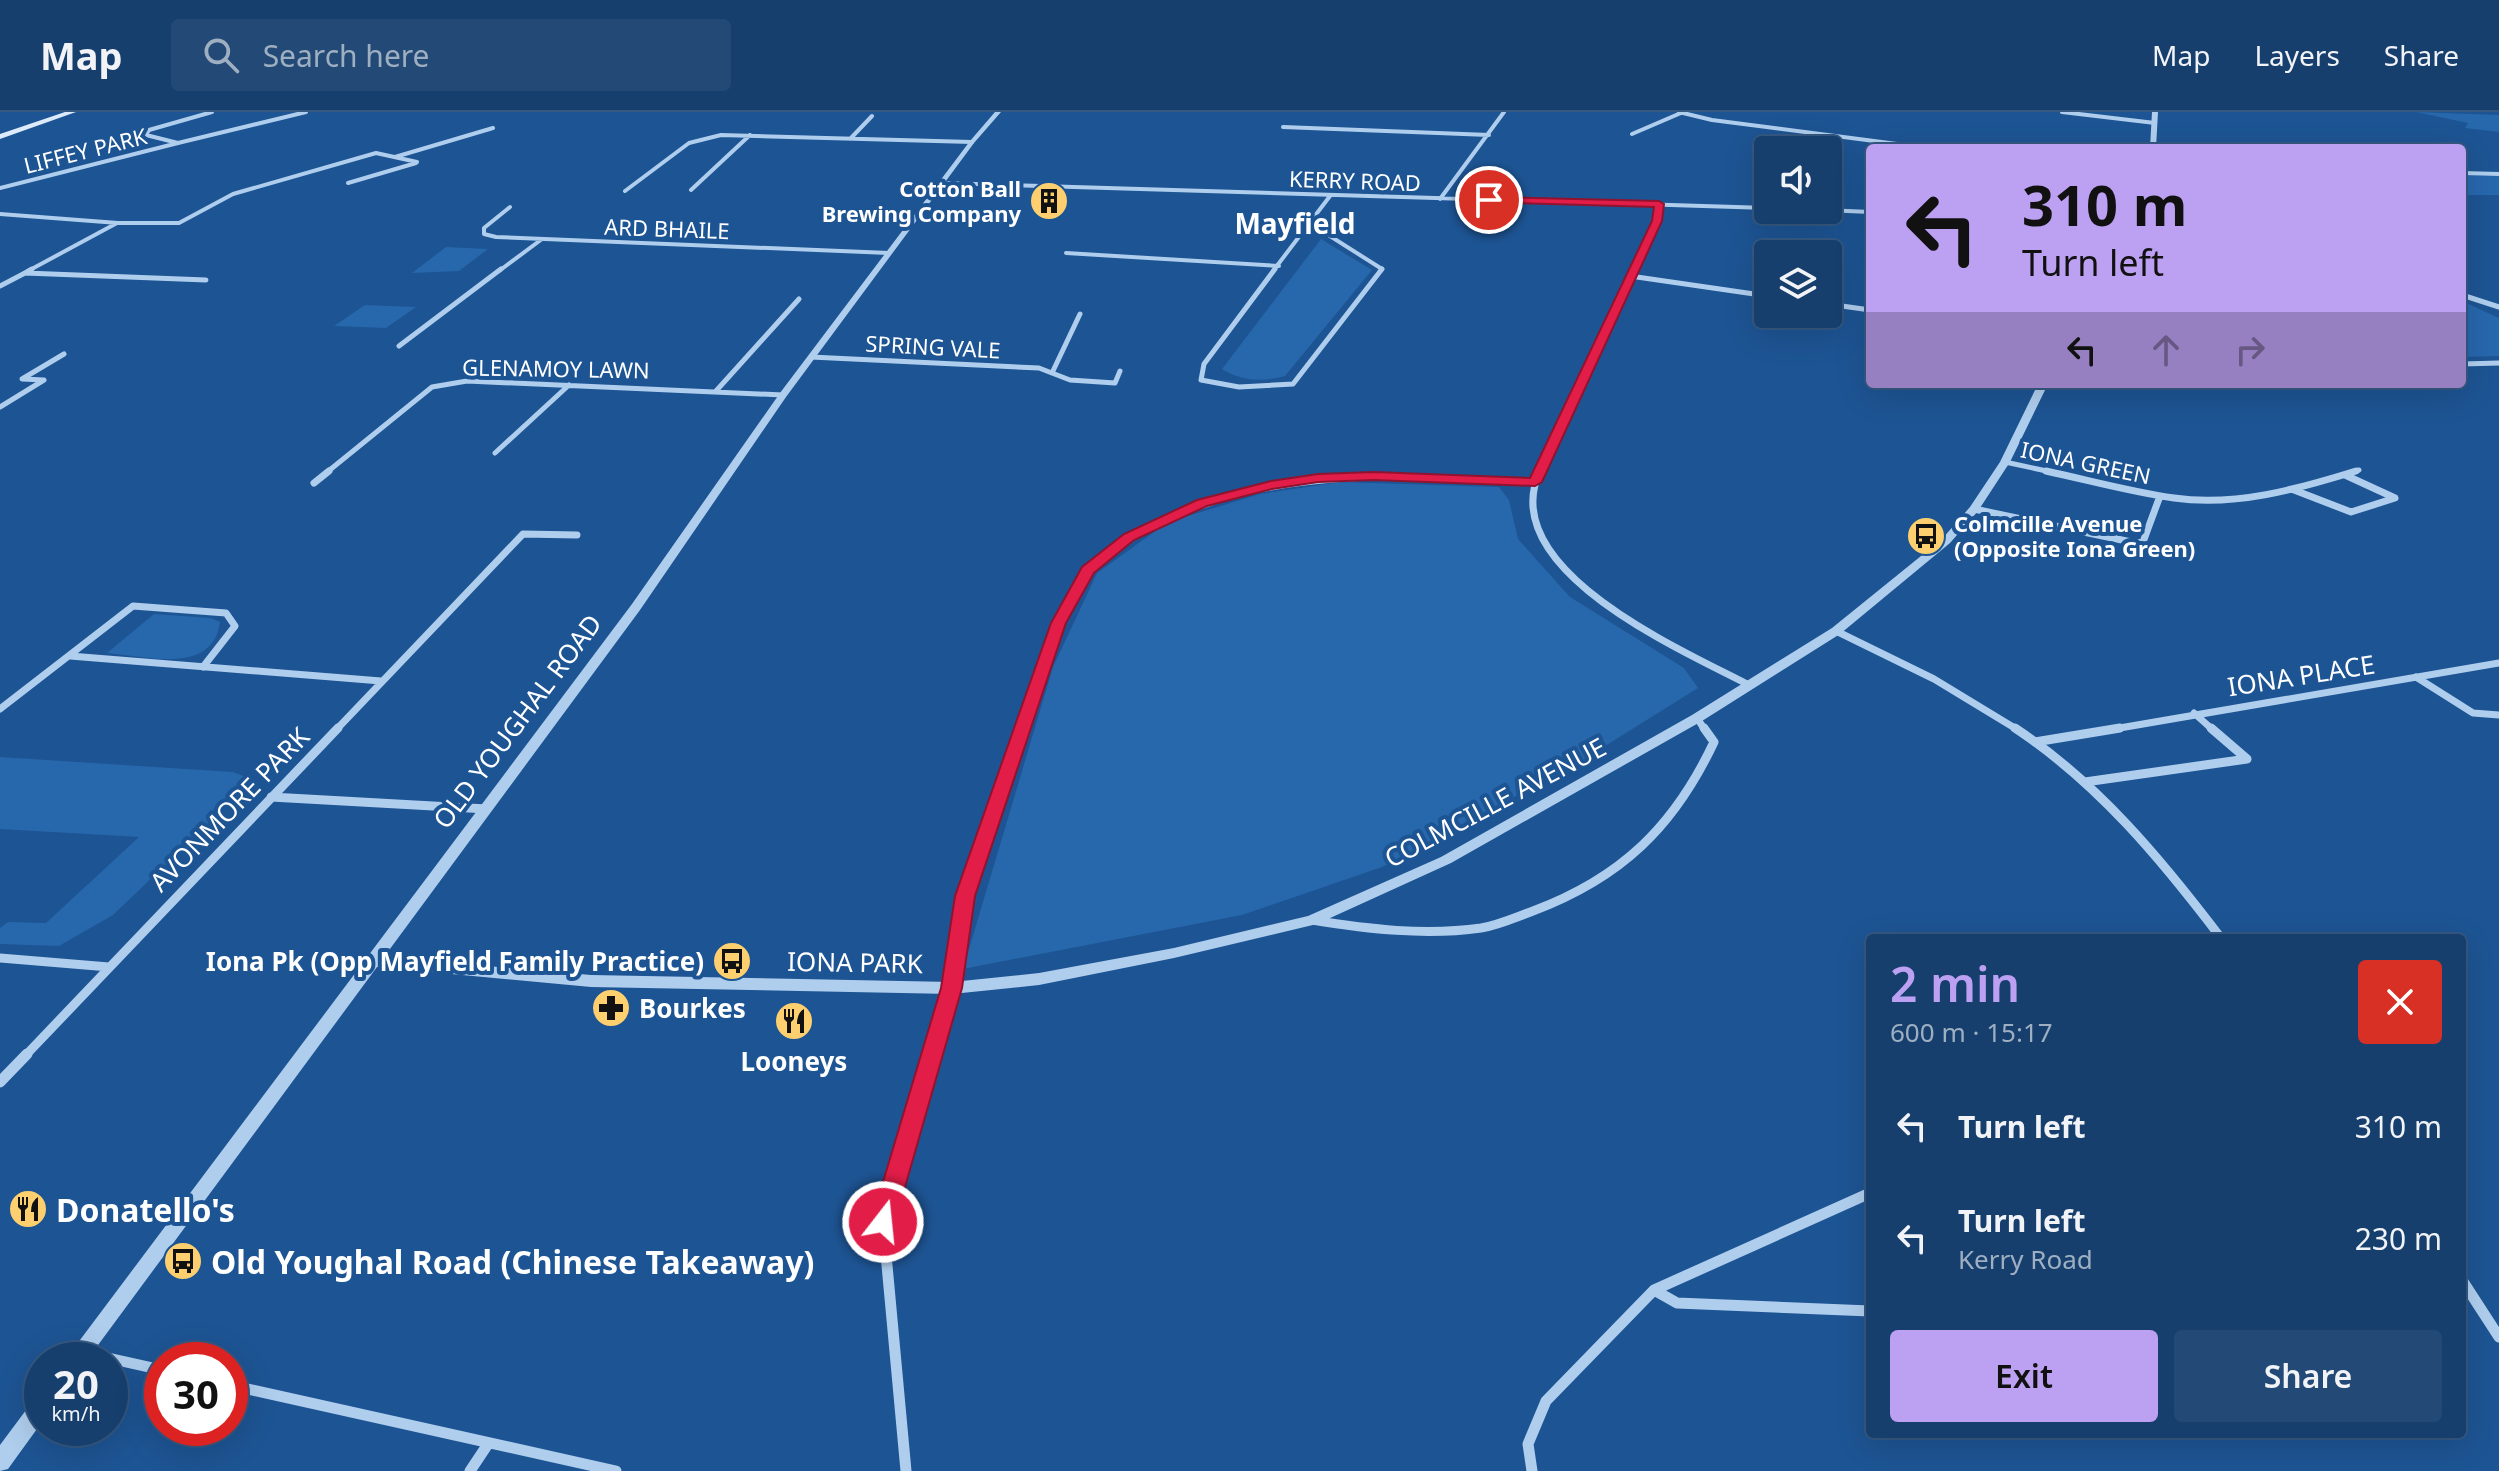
<!DOCTYPE html>
<meta charset="utf-8">
<style>
body{margin:0;font-family:"Noto Sans",sans-serif;background:#234a76;color:#f1f3f6;height:100vh;display:flex;flex-direction:column;font-size:30px;white-space:nowrap}
*{box-sizing:border-box;margin:0}
p{font-size:26px;color:#9eafc2}
.icon{flex:none;width:44px;height:44px;fill:none;stroke:currentColor;stroke-width:2;stroke-linecap:round;stroke-linejoin:round}
.map{position:relative;flex:1;overflow:hidden}
.sheet{position:absolute;left:1866px;top:822px;width:600px;height:504px;display:flex;flex-direction:column;background:#163f6e;border-radius:8px;box-shadow:0 8px 32px #0002,0 0 0 2px #355881}
.sheet>*{flex:none}
.guide{position:absolute;left:1866px;top:32px;width:600px;height:244px;border-radius:8px;box-shadow:0 8px 32px #0002,0 0 0 2px #355881;background:#bca0f2;color:#111;overflow:hidden}
.buttons{position:absolute;left:1754px;top:24px;display:grid;gap:16px}
.buttons a{display:grid;place-items:center;width:88px;height:88px;border-radius:8px;background:#163f6e;box-shadow:0 8px 32px #0002,0 0 0 2px #355881;font-size:40px}
.speed{position:absolute;left:24px;top:1230px;display:flex;gap:16px;font-size:40px;font-weight:700;text-align:center}
.speed>*{display:grid;place-content:center;width:104px;height:104px;border-radius:50%;background:#163f6e;box-shadow:0 8px 32px #0002,0 0 0 2px #355881;line-height:1}
.speed small{font-size:20px;font-weight:400}
.speed .limit{border:12px solid #d22;background:#fff;color:#111}
.pin{position:absolute;display:grid;place-items:center;width:68px;height:68px;color:#fff;margin:-34px;border:4px solid #fff;border-radius:50%;box-shadow:0 2px 8px #0007}
.me{position:absolute;width:88px;margin:-44px;rotate:16deg;stroke-linejoin:round;filter:drop-shadow(0 0 6px #0008)}
.turn{display:flex;align-items:center;gap:28px;height:168px;padding:0 24px;font-size:36px}
.turn .icon{width:104px;height:104px;stroke-width:2.5}
.turn b{display:block;font-size:56px;line-height:68px}
.lanes{display:flex;align-items:center;height:76px;padding:0 24px;background:#0003;justify-content:center;gap:40px;direction:ltr}
.lanes .off{opacity:.35}
.round{display:grid;place-items:center;flex:none;width:84px;height:84px;border-radius:8px;background:#234a76}
.head{display:flex;align-items:center;justify-content:space-between;height:136px;padding:0 24px}
h1{font-size:48px;font-weight:600;line-height:60px;color:#bca0f2}
.primary-button{display:flex;gap:16px;margin-top:auto;padding:16px 24px}
.primary-button a{flex:1;height:92px;border-radius:8px;background:#bca0f2;color:#111;font-size:32px;font-weight:600;line-height:92px;text-align:center}
.primary-button a+a{background:#234a76;color:#f1f3f6}
ul{padding:0;list-style:none}
li{display:flex;align-items:center;gap:24px;height:112px;padding:0 24px}
li div{flex:1}
li b{display:block;font-size:30px}
li em{font-style:normal}
header{display:flex;align-items:center;gap:48px;box-sizing:border-box;height:112px;padding:0 40px;background:#163f6e;border-bottom:2px solid #355881}
header strong{font-size:38px}
nav{display:flex;gap:44px;margin-inline-start:auto;font-size:28px}
.search{width:560px;height:72px;background:#234a76;display:flex;align-items:center;gap:20px;box-sizing:border-box;padding:0 28px;border-radius:8px;color:#9eafc2;font-size:30px}
.map>svg:first-child{display:block}
.green{fill:#2767ac}
.lines{fill:none;stroke-linecap:round;stroke-linejoin:round}
.minor-far4{stroke:#afceee;stroke-width:4}
.minor-far3{stroke:#afceee;stroke-width:5}
.minor-far2{stroke:#afceee;stroke-width:7}
.minor-far1{stroke:#afceee;stroke-width:9}
.minor{stroke:#afceee;stroke-width:11}
.tertiary{fill:#afceee;fill-rule:evenodd}
.secondary{fill:#dceafa;fill-rule:evenodd}
.route{fill:#e11d48;stroke:#92132f;stroke-width:2}
.labels{text-anchor:middle;dominant-baseline:central;stroke-width:8;stroke-linejoin:round;paint-order:stroke}
.far-street-label{font-size:22px;fill:#fff;stroke:#1d5493}
.far-poi-label{font-size:22px;font-weight:bold;fill:#fff;stroke:#1d5493;text-anchor:end}
.street-label{font-size:26px;fill:#fff;stroke:#1d5493}
.poi-label{font-size:26px;font-weight:bold;fill:#fff;stroke:#1d5493;text-anchor:end}
.far-district-label{font-size:28px;font-weight:bold;fill:#fff;stroke:#1d5493}
.near-poi-label{font-size:32px;font-weight:bold;fill:#fff;stroke:#1d5493;text-anchor:start}
</style>
<header>
<strong>Map</strong>
<div class="search"><svg class="icon" aria-label="search" viewBox="0 0 24 24"><circle cx="10" cy="10" r="6"/><path d="M15 15l6 6"/></svg>Search here</div>
<nav><a>Map</a><a>Layers</a><a>Share</a></nav>
</header>
<div class="map">
<svg width="2499" height="1359" viewBox="0 0 2499 1359">
<rect width="100%" height="100%" fill="#1d5493"/>
<path class="green" d="M 2416,0 L 2499,3 L 2499,20 L 2465,16 L 2468,11 Z
M 2462,63 L 2499,64 L 2499,83 L 2462,83 Z
M 1321,127 L 1372,158 L 1285,264 C 1262,270 1243,270 1222,257 Z
M 446,135 L 488,137 L 459,159 L 412,161 Z
M 2462,189 L 2499,206 L 2499,244 L 2462,245 Z
M 365,193 L 416,195 L 386,216 L 334,214 Z
M 1340,370 L 1499,375 L 1509,388 L 1518,427 L 1570,485 L 1684,556 L 1698,576 L 1573,654 L 1382,755 L 1242,803 L 963,857 L 1053,555 L 1097,461 L 1168,410 L 1260,382 Z
M 154,502 L 211,506 L 220,510 C 213,564 145,544 107,541 Z
M 0,645 L 233,660 L 254,668 L 113,803 L 59,834 L 0,832 L 0,816 L 8,810 L 46,811 L 139,725 L 0,717 Z"/>
<g class="lines">
<path class="minor-far4" d="M 1679,0 L 1712,8 L 1928,36
M 2062,0 L 2155,11
M 1283,15 L 1489,23
M 1632,22 L 1681,1
M 851,26 L 872,4
M 178,31 L 306,0
M 1814,38 L 1826,23
M 395,45 L 493,16
M 2462,61 L 2499,62
M 348,71 L 416,51
M 941,71 L 1768,96
M 0,76 L 178,31 L 146,23 L 149,18 L 212,0
M 691,78 L 750,23
M 625,79 L 689,31 L 721,23 L 972,30
M 1440,87 L 1504,0
M 510,95 L 484,116 L 484,122 L 496,125 L 889,141
M 1825,98 L 1870,100
M 0,102 L 118,111 L 179,111 L 233,82 L 376,41 L 417,50
M 1311,112 L 1382,157 L 1380,159
M 1066,141 L 1279,154
M 28,159 L 117,111
M 499,159 L 542,127
M 1273,159 L 1330,84
M 1633,159 L 1657,109 L 1659,92"/>
<path class="minor-far3" d="M 32,157 L 25,161 L 206,168
M 1275,157 L 1204,252 L 1201,268 L 1239,275 L 1293,272 L 1382,157
M 1630,164 L 1768,184
M 0,174 L 25,161
M 2462,183 L 2499,195
M 1828,192 L 1870,198
M 399,234 L 501,157
M 811,245 L 1039,256 L 1070,268 L 1115,271 L 1120,259
M 2462,252 L 2499,251
M 1052,261 L 1080,202
M 716,279 L 799,187
M 0,295 L 44,268 L 22,267 L 64,242
M 495,341 L 569,273
M 2005,350 L 2056,361
M 326,361 L 432,275 L 467,269 L 783,283
M 1539,361 L 1634,157
M 2349,361 L 2359,358"/>
<path class="minor-far2" d="M 1540,359 C 1494,457 1682,538 1747,572
M 2046,359 C 2088,368 2131,380 2174,386 C 2235,395 2298,377 2356,359
M 314,371 L 329,359
M 2294,378 L 2351,400 L 2395,386 L 2345,363
M 1974,397 L 2136,431 L 2143,430 L 2160,384
M 1836,519 L 1934,567 L 2018,618
M 70,544 L 381,569
M 2416,565 L 2473,601 L 2499,603
M 0,597 L 133,494 L 226,501 L 235,514 L 203,555
M 2194,601 L 2213,618
M 1697,606 L 1705,618
M 336,618 L 523,422 L 577,423
M 1022,618 C 1036,575 1059,488 1090,457 C 1112,434 1138,421 1166,408 C 1286,352 1407,365 1535,370
M 2108,618 L 2499,551"/>
<path class="minor-far1" d="M 2015,616 C 2098,671 2161,747 2221,826
M 2035,630 L 2120,616
M 2085,670 L 2247,647 L 2211,616
M 271,685 L 487,697
M 1312,808 C 1368,817 1425,824 1481,816 C 1499,813 1516,805 1533,799 C 1621,766 1674,715 1714,630 L 1704,616
M 0,846 L 109,855
M 25,944 L 338,616
M 932,944 L 952,876 L 965,784 L 1022,616"/>
<path class="minor" d="M 0,970 L 27,942
M 2462,1168 L 2499,1225
M 1654,1178 L 1677,1191 L 1870,1199
M 81,1240 L 162,1258
M 230,1273 L 616,1359
M 470,1359 L 488,1332
M 906,1359 L 883,1110 L 932,942
M 1532,1359 L 1528,1332 L 1546,1289 L 1654,1178 L 1870,1081"/>
<path class="tertiary" d="M 995,0 L 1001,0 L 974,31 L 786,285 L 640,498 L 384,845 L 591,863 L 952,870 L 1039,861 L 1174,836 L 1308,804 L 1441,745 L 1692,603 L 1832,516 L 1942,427 L 1970,395 L 2000,350 L 2038,272 L 2048,272 L 2010,350 L 1978,399 L 1950,431 L 1840,522 L 1702,609 L 1451,751 L 1317,812 L 1174,846 L 1039,873 L 952,882 L 591,875 L 377,855 L 87,1248 L 65,1248 L 632,492 L 780,281 L 970,29 Z
M 2152,0 L 2158,0 L 2156,36 L 2150,36 Z
M 42,1284 L 42,1310 L 8,1357 L 0,1359 L 0,1333 L 35,1286 Z"/>
<path class="secondary" d="M 65,0 L 76,0 L 0,27 L 0,22 Z"/>
</g>
<path class="route" d="M 1489,85 L 1659,89 L 1664,92 L 1662,109 L 1542,370 L 1535,374 L 1374,368 L 1318,370 L 1272,377 L 1207,394 L 1134,428 L 1094,461 L 1066,511 L 975,784 L 962,876 L 895,1110 L 892,1117 L 883,1120 L 874,1117 L 871,1110 L 941,876 L 955,784 L 1051,511 L 1082,455 L 1124,422 L 1197,388 L 1271,369 L 1318,362 L 1374,360 L 1530,366 L 1652,109 L 1654,95 L 1486,90 Z"/>
<defs>
<symbol id="building-disc" viewBox="-11 -11 22 22"><circle r="9.5" fill="#fdcf6e" stroke="#1d5493"/><path d="M-4-6H4V6H1V3H-1V6H-4ZM-2.5-4.3h1.7v1.8h-1.7ZM.8-4.3h1.7v1.8H.8ZM-2.5-1h1.7V.8h-1.7ZM.8-1h1.7V.8H.8Z" fill="#111"/></symbol>
<symbol id="bus-disc" viewBox="-11 -11 22 22"><circle r="9.5" fill="#fdcf6e" stroke="#1d5493"/><path d="M-5-6H5V4H4V6H2V4H-2V6H-4V4H-5ZM-3.5-4V0h7V-4ZM-3.5 1.2v1.5H-2V1.2ZM2 1.2v1.5H3.5V1.2Z" fill="#111"/></symbol>
<symbol id="pharmacy-disc" viewBox="-11 -11 22 22"><circle r="9.5" fill="#fdcf6e" stroke="#1d5493"/><path d="M-2-6h4v4h4v4h-4v4h-4v-4h-4v-4h4Z" fill="#111"/></symbol>
<symbol id="restaurant-disc" viewBox="-11 -11 22 22"><circle r="9.5" fill="#fdcf6e" stroke="#1d5493"/><path d="M-5-6h1v4h1v-4h1v4h1v-4h1v5L-1.5 .5V6h-2V.5L-5-1ZM5-6V6H3V1.5H1.5Q1.5-4 5-6Z" fill="#111"/></symbol>
</defs>
<g fill-rule="evenodd">
<use href="#building-disc" x="1027" y="67" width="44" height="44"/>
<use href="#bus-disc" x="1904" y="402" width="44" height="44"/>
<use href="#bus-disc" x="710" y="827" width="44" height="44"/>
<use href="#pharmacy-disc" x="589" y="874" width="44" height="44"/>
<use href="#restaurant-disc" x="772" y="887" width="44" height="44"/>
<use href="#restaurant-disc" x="6" y="1075" width="44" height="44"/>
<use href="#bus-disc" x="161" y="1127" width="44" height="44"/>
</g>
<g class="labels">
<g class="far-street-label">
<text transform="translate(85 38) rotate(-14)">LIFFEY PARK</text>
<text transform="translate(1355 68) rotate(2)">KERRY ROAD</text>
<text transform="translate(667 116) rotate(2)">ARD BHAILE</text>
<text transform="translate(933 234) rotate(3)">SPRING VALE</text>
<text transform="translate(556 256) rotate(1)">GLENAMOY LAWN</text>
<text transform="translate(2086 350) rotate(12)">IONA GREEN</text>
</g>
<g class="far-poi-label">
<text x="1021" y="76">Cotton Ball<tspan x="1021" dy="25">Brewing Company</tspan></text>
<text x="1954" y="411" text-anchor="start">Colmcille Avenue<tspan x="1954" dy="25">(Opposite Iona Green)</tspan></text>
</g>
<g class="street-label">
<text transform="translate(2301 563) rotate(-9)">IONA PLACE</text>
<text transform="translate(517 609) rotate(-53)">OLD YOUGHAL ROAD</text>
<text transform="translate(1495 690) rotate(-28)">COLMCILLE AVENUE</text>
<text transform="translate(229 697) rotate(-46)">AVONMORE PARK</text>
<text transform="translate(855 850) rotate(1)">IONA PARK</text>
</g>
<g class="poi-label">
<text x="704" y="849">Iona Pk (Opp Mayfield Family Practice)</text>
<text x="639" y="896" text-anchor="start">Bourkes</text>
<text x="794" y="949" text-anchor="middle">Looneys</text>
</g>
<g class="far-district-label">
<text x="1295" y="111">Mayfield</text>
</g>
<g class="near-poi-label">
<text x="56" y="1097">Donatello's</text>
<text x="211" y="1149">Old Youghal Road (Chinese Takeaway)</text>
</g>
</g>
</svg>
<div class="buttons">
<a><svg class="icon" aria-label="sound" viewBox="0 0 24 24"><path d="M4 9h4l5-4v14l-5-4H4zM17 9q2 3 0 6"/></svg></a>
<a><svg class="icon" aria-label="layers" viewBox="0 0 24 24"><path d="M12 4l9 5-9 5-9-5zM3 14l9 5 9-5"/></svg></a>
</div>
<div class="speed"><div>20<small>km/h</small></div><div class="limit">30</div></div>
<div class="pin" style="left:1489px;top:88px;background:#d93025"><svg class="icon" aria-label="arrive" viewBox="0 0 24 24"><path d="M6 21V4h12l-3 4 3 4H6"/></svg></div>
<svg class="me" style="left:883px;top:1110px" viewBox="-20 -20 40 40"><circle r="17" fill="#e11d48" stroke="#fff" stroke-width="3"/><path d="M0-11L8 9 0 5-8 9z" fill="#fff"/></svg>
<div class="guide">
<div class="turn"><svg class="icon" aria-label="left" viewBox="0 0 24 24"><path d="M17 20v-9H6M10 6l-5 5 5 5"/></svg><div><b>310 m</b>Turn left</div></div>
<div class="lanes"><svg class="icon" aria-label="left" viewBox="0 0 24 24"><path d="M17 20v-9H6M10 6l-5 5 5 5"/></svg><svg class="icon off" aria-label="ahead" viewBox="0 0 24 24"><path d="M12 20V5M6 11l6-6 6 6"/></svg><svg class="icon off" aria-label="right" viewBox="0 0 24 24"><path d="M7 20v-9h11M14 6l5 5-5 5"/></svg></div>
</div>
<section class="sheet">
<div class="head"><div><h1>2 min</h1><p>600 m · 15:17</p></div><a class="round" style="background:#d93025;color:#fff"><svg class="icon" aria-label="close" viewBox="0 0 24 24"><path d="M6 6l12 12M18 6L6 18"/></svg></a></div>
<ul>
<li><svg class="icon" aria-label="left" viewBox="0 0 24 24"><path d="M17 20v-9H6M10 6l-5 5 5 5"/></svg><div><b>Turn left</b></div><em>310 m</em></li>
<li><svg class="icon" aria-label="left" viewBox="0 0 24 24"><path d="M17 20v-9H6M10 6l-5 5 5 5"/></svg><div><b>Turn left</b><p>Kerry Road</p></div><em>230 m</em></li>
</ul>
<div class="primary-button"><a>Exit</a><a>Share</a></div>
</section>
</div>
